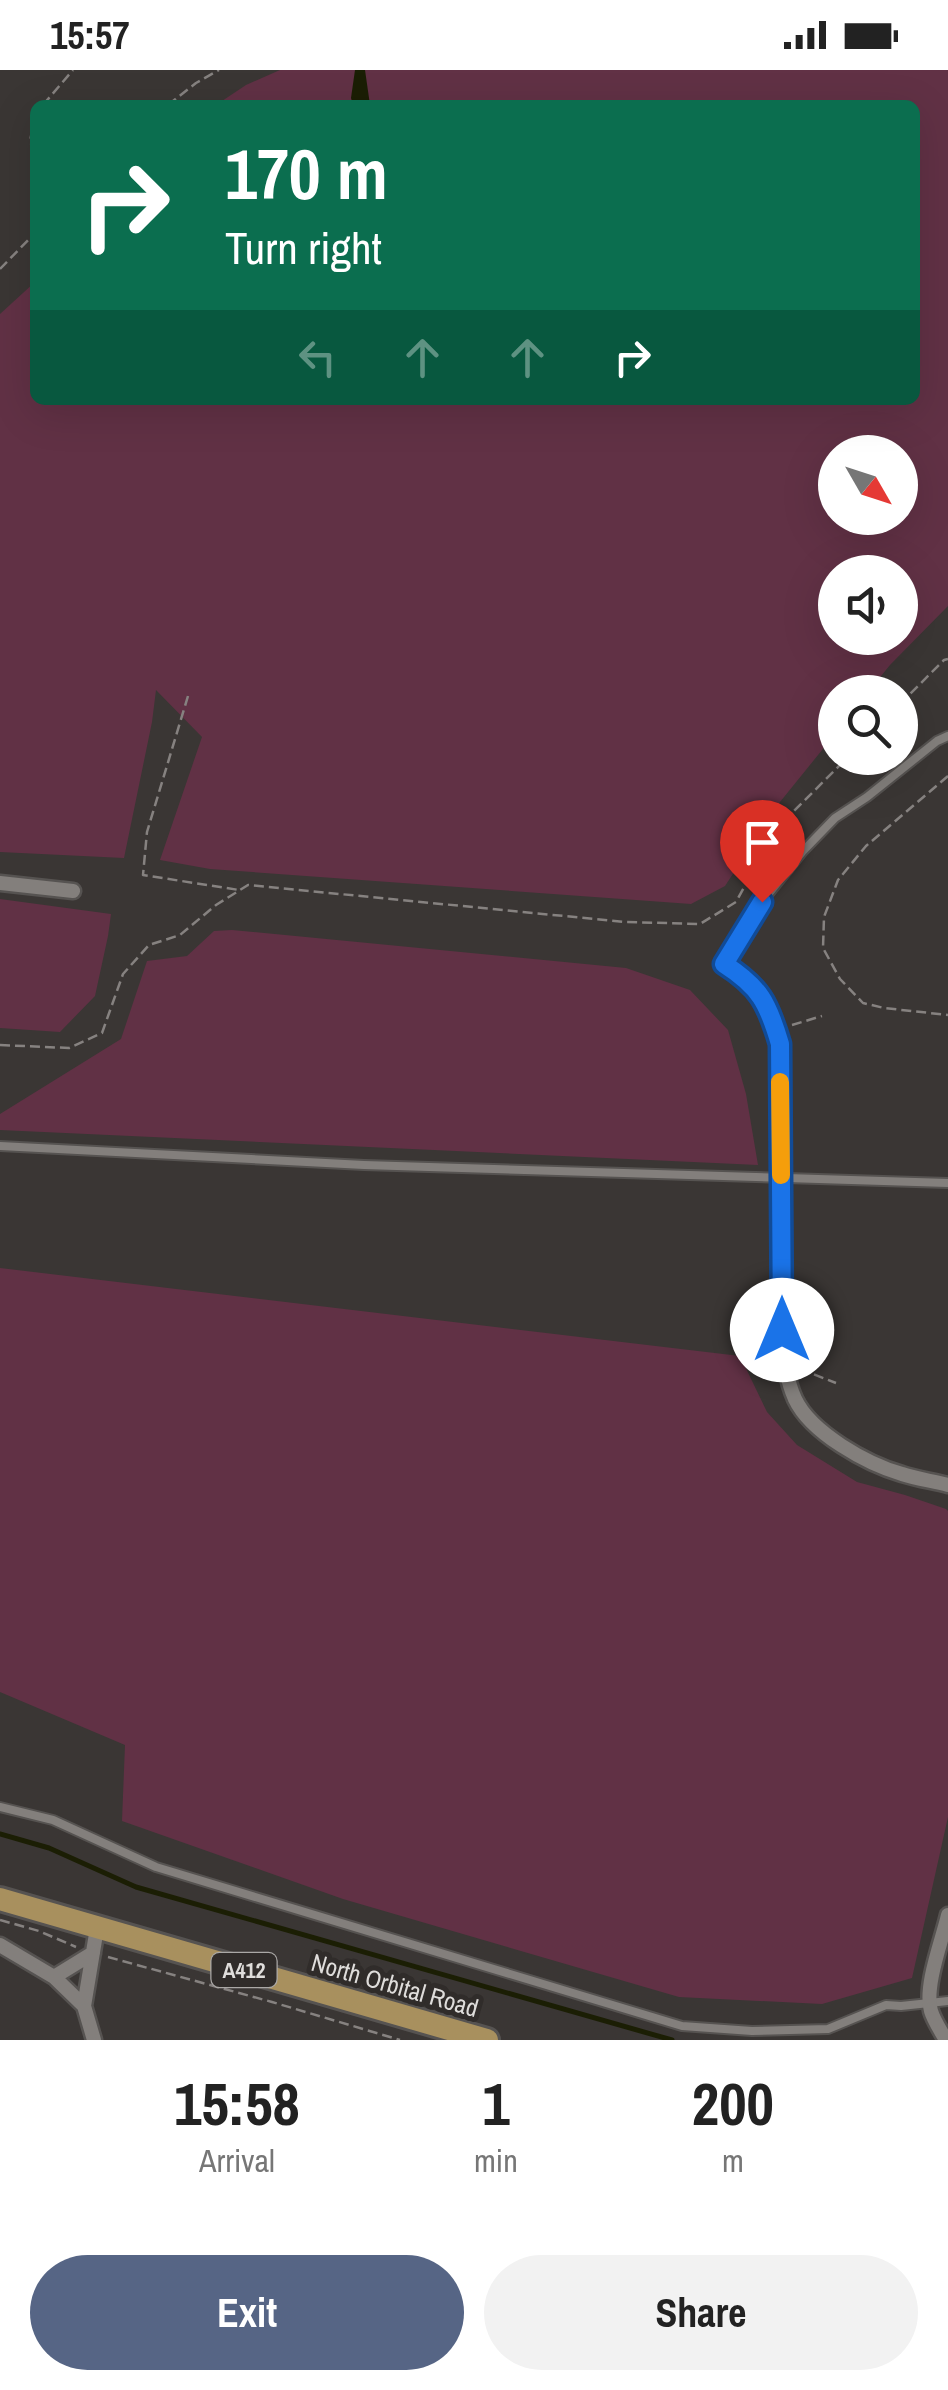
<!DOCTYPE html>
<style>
body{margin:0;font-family:"Archivo Narrow",sans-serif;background:#f2f2f2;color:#222;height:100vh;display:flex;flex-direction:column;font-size:38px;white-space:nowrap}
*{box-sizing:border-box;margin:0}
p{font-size:32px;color:#767676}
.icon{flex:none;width:55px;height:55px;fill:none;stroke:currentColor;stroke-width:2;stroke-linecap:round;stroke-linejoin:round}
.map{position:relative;height:1970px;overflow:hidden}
.details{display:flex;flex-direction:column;background:#fff;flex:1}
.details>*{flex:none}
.banner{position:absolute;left:30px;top:30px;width:890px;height:305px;border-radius:15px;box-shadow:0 10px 40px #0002;background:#0b6e4f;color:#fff;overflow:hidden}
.needle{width:65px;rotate:129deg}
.controls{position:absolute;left:818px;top:365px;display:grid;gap:20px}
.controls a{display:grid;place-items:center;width:100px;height:100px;border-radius:50%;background:#fff;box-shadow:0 10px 40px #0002;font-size:50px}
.pin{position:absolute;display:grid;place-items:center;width:85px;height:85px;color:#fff;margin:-102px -42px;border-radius:50% 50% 50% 0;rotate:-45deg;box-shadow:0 0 10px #0007}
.pin .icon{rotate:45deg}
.me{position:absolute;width:110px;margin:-55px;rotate:0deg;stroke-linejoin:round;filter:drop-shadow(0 0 8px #0008)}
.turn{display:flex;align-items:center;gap:35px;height:210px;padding:0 30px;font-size:45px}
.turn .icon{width:130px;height:130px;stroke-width:2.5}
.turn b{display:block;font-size:70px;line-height:85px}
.lanes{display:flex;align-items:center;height:95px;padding:0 30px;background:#0003;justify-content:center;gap:50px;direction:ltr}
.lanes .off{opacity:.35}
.eta{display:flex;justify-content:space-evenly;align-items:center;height:170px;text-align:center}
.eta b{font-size:60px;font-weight:800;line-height:70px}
.primary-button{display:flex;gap:20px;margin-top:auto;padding:20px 30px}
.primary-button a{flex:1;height:115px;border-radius:60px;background:#566585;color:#fff;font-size:40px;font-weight:800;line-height:115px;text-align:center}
.primary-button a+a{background:#f2f2f2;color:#222}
.status{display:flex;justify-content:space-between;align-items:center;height:70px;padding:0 50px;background:#fff;direction:ltr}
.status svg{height:28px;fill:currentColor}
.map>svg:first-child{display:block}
.green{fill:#613145;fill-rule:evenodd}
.water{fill:#1b1e04}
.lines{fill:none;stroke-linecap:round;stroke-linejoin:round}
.stream{stroke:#1b1e04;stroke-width:5}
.lane-casing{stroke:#565351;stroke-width:12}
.street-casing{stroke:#565351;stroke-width:19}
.primary-casing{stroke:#565351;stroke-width:28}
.path{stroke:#868280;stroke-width:2.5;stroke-dasharray:10 5;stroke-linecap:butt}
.lane{stroke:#837f7c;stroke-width:8}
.street{stroke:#837f7c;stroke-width:14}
.primary{stroke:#a8905e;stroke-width:22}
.street-bridge-casing{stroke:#565351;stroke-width:19;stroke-linecap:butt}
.street-bridge{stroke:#837f7c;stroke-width:14}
.route-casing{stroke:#114b97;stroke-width:25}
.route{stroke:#1a73e8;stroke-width:18}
.slow{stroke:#f59e0b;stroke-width:18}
.labels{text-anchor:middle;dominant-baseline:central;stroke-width:10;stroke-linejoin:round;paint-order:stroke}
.shield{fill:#302c2a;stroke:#aaa8a6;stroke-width:2.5}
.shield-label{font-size:22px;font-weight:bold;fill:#dfdddb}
.street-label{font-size:25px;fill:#dfdddb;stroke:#302c2a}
</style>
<div class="status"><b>15:57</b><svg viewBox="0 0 49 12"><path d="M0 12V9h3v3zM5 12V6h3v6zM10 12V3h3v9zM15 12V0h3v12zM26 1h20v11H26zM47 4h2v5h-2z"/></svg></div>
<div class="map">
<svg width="948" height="1970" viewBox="0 0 948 1970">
<rect width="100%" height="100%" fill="#3a3634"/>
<path class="green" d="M 280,0 L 948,0 L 948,536 L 890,595 L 868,622 L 835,622 L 835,664 L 780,732 L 725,816 L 691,834 L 210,799 L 160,790 L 202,667 L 156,620 L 152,652 L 124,788 L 0,782 L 0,244 L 35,212 L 35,330 L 915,330 L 915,35 L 216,35 L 246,15 ZM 835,382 L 900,382 L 900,448 L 835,448 ZM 835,502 L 900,502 L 900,568 L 835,568 Z
M 0,829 L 111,844 L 108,866 L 95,926 L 60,962 L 0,958 Z
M 232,860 L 626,898 L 690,920 L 728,960 L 746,1024 L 758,1095 L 0,1060 L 0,1044 L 121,969 L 147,891 L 187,886 L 214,861 Z
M 0,1198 L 740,1286 L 767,1342 L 797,1375 L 857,1412 L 905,1425 L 946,1439 L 948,1441 L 948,1747 L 912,1908 L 822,1934 L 679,1927 L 343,1829 L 122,1751 L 125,1675 L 0,1622 Z"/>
<path class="water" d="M 355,0 L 365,0 L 370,35 L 353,35 L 351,28 Z"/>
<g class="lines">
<path class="stream" d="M 0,1764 L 49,1778 L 136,1817 L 672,1970"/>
<defs>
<path id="lane" d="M 724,894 L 762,832 L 803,781 L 835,748 L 867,727 L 937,671 L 948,666
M 0,1076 L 364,1095 L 948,1113
M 0,1737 L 53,1750 L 156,1797 L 682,1956 L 752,1961 L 828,1959 L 886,1935 L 901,1936 L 948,1931"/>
<path id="street" d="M 0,813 L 73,821
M 724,894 C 760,917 769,933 780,974
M 782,1260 C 784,1284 785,1307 795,1329 C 811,1363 867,1394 902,1404 C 917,1409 933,1411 948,1415
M 0,1875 L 54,1907 L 84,1936
M 54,1907 L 93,1883
M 94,1970 L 84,1936 L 97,1858
M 946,1970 C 941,1961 934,1951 931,1941 C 924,1916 942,1871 948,1845"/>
<path id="primary" d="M 0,1829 L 487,1970"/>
</defs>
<use href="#lane" class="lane-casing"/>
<use href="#street" class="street-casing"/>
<use href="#primary" class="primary-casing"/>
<path class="path" d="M 43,35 L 73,0
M 168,35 L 196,13 L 219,0
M 35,44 L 30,72 L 35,80
M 0,199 L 35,163
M 188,626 L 147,762 L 143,805 L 239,820
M 900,634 L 944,590 L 948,589
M 948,706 L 866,776 L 838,810 L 824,847 L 823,878 L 840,909 L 863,933 L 884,938 L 948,945
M 792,955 L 822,946
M 0,975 L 69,978 L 102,963 L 123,904 L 149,875 L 180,865 L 216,835 L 248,815 L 625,852 L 700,854 L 736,832 L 747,812 L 765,770 L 847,688
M 800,1299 L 836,1313
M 0,1850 L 39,1861 L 76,1877
M 108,1887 L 272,1932 L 400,1970"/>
<use href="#lane" class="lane"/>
<use href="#street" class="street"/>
<use href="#primary" class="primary"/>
<defs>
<path id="street-bridge" d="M 780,974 L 782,1260"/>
</defs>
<use href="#street-bridge" class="street-bridge-casing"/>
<use href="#street-bridge" class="street-bridge"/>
</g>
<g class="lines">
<defs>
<path id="route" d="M 762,832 L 724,894 C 760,917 768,933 780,974 L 782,1260"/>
</defs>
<use href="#route" class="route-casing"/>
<use href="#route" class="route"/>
<path class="slow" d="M 780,1012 L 781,1105"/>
</g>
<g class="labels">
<rect class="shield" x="211.5" y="1883" width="65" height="34" rx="8"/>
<g class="shield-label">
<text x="244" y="1900">A412</text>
</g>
<g class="street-label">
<text transform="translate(395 1915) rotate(16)">North Orbital Road</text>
</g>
</g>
</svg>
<div class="controls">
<a><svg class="needle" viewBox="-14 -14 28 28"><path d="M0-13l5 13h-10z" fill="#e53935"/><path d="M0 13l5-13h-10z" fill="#767676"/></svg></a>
<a><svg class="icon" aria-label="sound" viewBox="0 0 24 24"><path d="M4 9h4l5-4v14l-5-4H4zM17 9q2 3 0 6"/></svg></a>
<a><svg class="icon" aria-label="search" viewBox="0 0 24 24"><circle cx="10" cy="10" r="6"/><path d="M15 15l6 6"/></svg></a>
</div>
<div class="pin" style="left:762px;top:832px;background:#d93025"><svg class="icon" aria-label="arrive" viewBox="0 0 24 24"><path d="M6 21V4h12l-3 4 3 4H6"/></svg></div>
<svg class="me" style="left:782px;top:1260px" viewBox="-20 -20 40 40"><circle r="19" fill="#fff"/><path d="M0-13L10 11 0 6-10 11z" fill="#1a73e8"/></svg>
<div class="banner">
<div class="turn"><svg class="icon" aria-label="right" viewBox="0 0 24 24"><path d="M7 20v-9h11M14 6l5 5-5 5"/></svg><div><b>170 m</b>Turn right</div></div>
<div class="lanes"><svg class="icon off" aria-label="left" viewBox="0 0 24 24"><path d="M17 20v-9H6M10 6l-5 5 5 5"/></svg><svg class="icon off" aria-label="ahead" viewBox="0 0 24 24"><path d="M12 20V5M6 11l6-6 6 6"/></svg><svg class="icon off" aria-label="ahead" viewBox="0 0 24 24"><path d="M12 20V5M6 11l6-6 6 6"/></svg><svg class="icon" aria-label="right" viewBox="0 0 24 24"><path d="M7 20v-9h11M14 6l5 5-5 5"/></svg></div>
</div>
</div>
<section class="details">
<div class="eta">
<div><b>15:58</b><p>Arrival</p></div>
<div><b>1</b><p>min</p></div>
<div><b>200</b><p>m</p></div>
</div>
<div class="primary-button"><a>Exit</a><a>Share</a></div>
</section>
